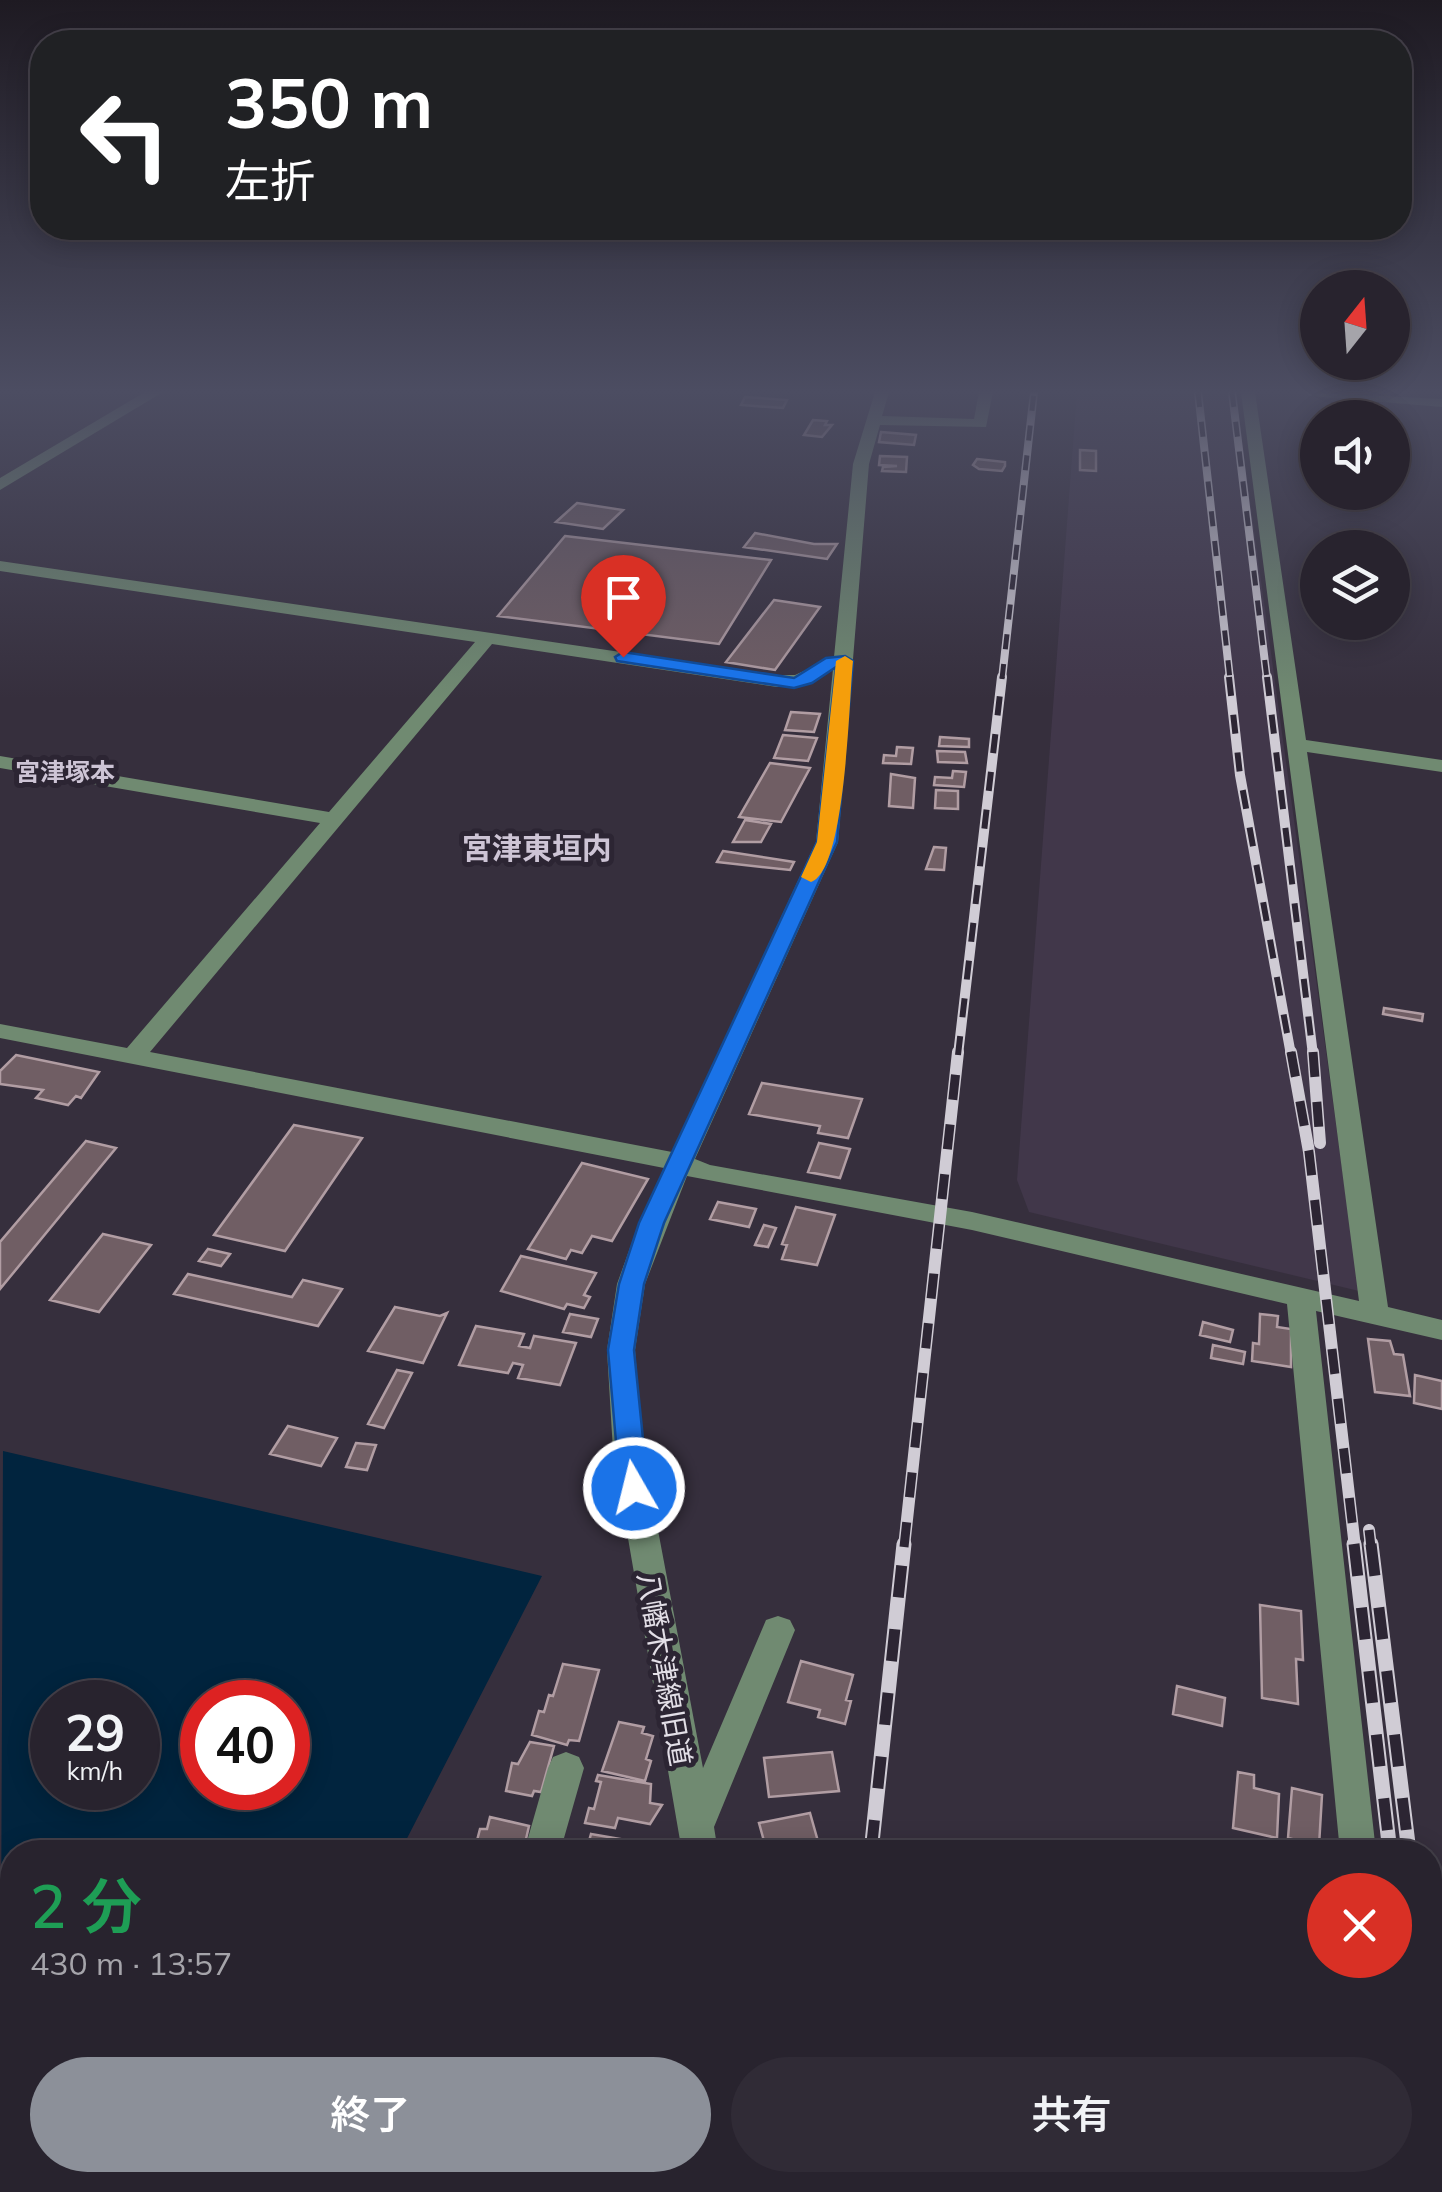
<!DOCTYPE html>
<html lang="ja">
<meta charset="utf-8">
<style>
body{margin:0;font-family:Mulish,"Noto Sans JP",sans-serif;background:#302b36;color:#f1f3f6;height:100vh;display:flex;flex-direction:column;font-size:38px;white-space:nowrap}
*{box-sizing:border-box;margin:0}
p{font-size:32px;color:#a5a4aa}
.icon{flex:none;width:55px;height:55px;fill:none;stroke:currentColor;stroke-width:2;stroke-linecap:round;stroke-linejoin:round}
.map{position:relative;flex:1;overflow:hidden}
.sheet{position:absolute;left:0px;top:1840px;width:1442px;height:352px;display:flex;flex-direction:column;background:#28232e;border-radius:40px 40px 0 0;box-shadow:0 5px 25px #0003,0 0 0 2px #44404a}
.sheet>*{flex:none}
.banner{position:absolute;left:30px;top:30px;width:1382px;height:210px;border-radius:40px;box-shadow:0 5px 25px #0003,0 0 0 2px #44404a;background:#202124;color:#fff;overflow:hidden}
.needle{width:65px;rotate:17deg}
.controls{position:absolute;left:1300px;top:270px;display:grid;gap:20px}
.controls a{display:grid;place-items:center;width:110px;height:110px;border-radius:50%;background:#28232e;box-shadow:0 5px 25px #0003,0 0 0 2px #44404a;font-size:50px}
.speed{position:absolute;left:30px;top:1680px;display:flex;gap:20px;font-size:50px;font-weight:700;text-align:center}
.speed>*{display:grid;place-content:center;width:130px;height:130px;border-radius:50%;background:#28232e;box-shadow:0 5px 25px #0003,0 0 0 2px #44404a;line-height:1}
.speed small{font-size:25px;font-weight:400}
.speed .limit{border:15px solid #d22;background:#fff;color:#111}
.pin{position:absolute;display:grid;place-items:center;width:85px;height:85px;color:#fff;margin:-102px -42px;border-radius:50% 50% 50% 0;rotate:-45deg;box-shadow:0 0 10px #0007}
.pin .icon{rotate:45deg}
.me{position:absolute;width:110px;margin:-55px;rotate:352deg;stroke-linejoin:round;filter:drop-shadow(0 0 8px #0008)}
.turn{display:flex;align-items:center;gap:35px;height:210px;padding:0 30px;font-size:45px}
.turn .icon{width:130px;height:130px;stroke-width:2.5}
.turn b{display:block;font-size:70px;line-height:85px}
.round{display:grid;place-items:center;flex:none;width:105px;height:105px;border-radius:52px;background:#302b36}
.overview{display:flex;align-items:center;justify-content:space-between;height:170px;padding:0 30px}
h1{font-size:60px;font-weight:600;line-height:75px;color:#1e9e55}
.button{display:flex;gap:20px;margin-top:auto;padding:20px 30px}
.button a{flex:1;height:115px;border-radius:60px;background:#8c9099;color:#fff;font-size:40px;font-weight:600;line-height:115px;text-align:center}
.button a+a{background:#302b36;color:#f1f3f6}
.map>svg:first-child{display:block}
.built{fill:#41374a}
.water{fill:#01243e;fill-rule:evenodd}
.building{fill:#705e64;stroke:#b19da3;stroke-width:2.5}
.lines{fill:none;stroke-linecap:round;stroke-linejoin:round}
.minor{fill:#708a71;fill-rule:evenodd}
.rail-far3-casing{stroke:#d0ccd5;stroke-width:8}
.rail-far2-casing{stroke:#d0ccd5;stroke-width:10}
.rail-far1-casing{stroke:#d0ccd5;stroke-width:12}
.rail-casing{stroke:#d0ccd5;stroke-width:15}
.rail-far3{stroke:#2c2533;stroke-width:5;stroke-dasharray:15;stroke-linecap:butt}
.rail-far2{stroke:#2c2533;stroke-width:6;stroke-dasharray:19;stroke-linecap:butt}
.rail-far1{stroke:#2c2533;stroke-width:9;stroke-dasharray:25;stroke-linecap:butt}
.rail{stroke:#2c2533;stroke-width:11;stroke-dasharray:32;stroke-linecap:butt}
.route{fill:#1a73e8;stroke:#114b97;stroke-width:2.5}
.slow{fill:#f59e0b}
.labels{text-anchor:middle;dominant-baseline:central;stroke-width:10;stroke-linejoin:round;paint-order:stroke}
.far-neighbourhood-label{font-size:25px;font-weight:bold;fill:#cdc4d5;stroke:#2c2533}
.street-label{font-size:28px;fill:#e3dfe7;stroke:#2c2533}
.neighbourhood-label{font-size:30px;font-weight:bold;fill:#cdc4d5;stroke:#2c2533}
</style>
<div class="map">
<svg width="1442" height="2192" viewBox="0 0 1442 2192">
<rect width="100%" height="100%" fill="#362f3d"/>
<path class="built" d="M 1077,392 L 1235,392 L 1359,1291 L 1029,1212 L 1017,1180 Z"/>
<path class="water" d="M 3,1451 L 542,1576 L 400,1852 L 12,1852 L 12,2180 L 199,2180 L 190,2192 L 0,2192 ZM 52,1702 L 138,1702 L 138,1788 L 52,1788 ZM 202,1702 L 288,1702 L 288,1788 L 202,1788 Z"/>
<path class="building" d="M 745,397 L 787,400 L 783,408 L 741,405 Z
M 813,420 L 827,421 L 825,425 L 832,425 L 822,437 L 804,435 Z
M 881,432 L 916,435 L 914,445 L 879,442 Z
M 1080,450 L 1096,451 L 1096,471 L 1080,470 Z
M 880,456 L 907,457 L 906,472 L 882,471 L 883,467 L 897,466 L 879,465 Z
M 977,459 L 1005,462 L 1005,466 L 1002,471 L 979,469 L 973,465 Z
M 577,503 L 623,510 L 603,529 L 556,522 Z
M 755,533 L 814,544 L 837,544 L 827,559 L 744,547 Z
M 565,536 L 771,560 L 719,644 L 498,616 Z
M 774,600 L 820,607 L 775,670 L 726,662 Z
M 791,712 L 820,714 L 814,732 L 785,730 Z
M 783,735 L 817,738 L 808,761 L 774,758 Z
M 940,737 L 969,739 L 969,747 L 939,746 Z
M 897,747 L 913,748 L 911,764 L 883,763 L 884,755 L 896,756 Z
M 937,751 L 965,752 L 967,763 L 938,762 Z
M 770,763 L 810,768 L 781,822 L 739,817 Z
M 953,771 L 966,772 L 964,787 L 934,785 L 935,777 L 952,778 Z
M 891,774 L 915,778 L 913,808 L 889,806 Z
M 936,790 L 958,791 L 958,809 L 935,808 Z
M 745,820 L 771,824 L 761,842 L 733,842 Z
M 934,847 L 946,848 L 944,870 L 926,869 Z
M 723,851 L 794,862 L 790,870 L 717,862 Z
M 1384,1008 L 1423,1014 L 1422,1021 L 1383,1014 Z
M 16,1055 L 99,1072 L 81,1098 L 76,1096 L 68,1105 L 36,1098 L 43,1090 L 0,1084 L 0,1071 Z
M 762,1083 L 862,1099 L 848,1138 L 818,1133 L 820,1126 L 749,1114 Z
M 294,1125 L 362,1138 L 285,1251 L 214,1235 Z
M 86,1141 L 116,1148 L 0,1289 L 0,1242 Z
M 819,1143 L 850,1149 L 840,1178 L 808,1172 Z
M 582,1163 L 648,1179 L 612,1241 L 592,1236 L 582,1253 L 571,1250 L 566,1259 L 528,1249 Z
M 718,1202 L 756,1209 L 749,1227 L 710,1219 Z
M 796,1207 L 835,1215 L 817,1265 L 782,1259 L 787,1245 L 782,1244 Z
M 764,1225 L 776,1228 L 768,1247 L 755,1245 Z
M 103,1234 L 151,1245 L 99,1312 L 50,1300 Z
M 208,1249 L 230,1254 L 221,1266 L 199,1261 Z
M 521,1256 L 596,1273 L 584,1295 L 590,1297 L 584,1308 L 567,1304 L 564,1309 L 501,1291 Z
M 188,1274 L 292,1297 L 303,1280 L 342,1289 L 318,1326 L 174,1294 Z
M 395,1307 L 440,1316 L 447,1313 L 423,1363 L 368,1351 Z
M 570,1314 L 598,1319 L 591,1337 L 563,1332 Z
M 1260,1314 L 1278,1316 L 1277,1327 L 1291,1329 L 1291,1367 L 1252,1361 L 1253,1343 L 1259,1344 Z
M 1203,1322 L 1233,1330 L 1230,1342 L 1200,1335 Z
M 476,1326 L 524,1334 L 519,1346 L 530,1348 L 534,1336 L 576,1343 L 560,1385 L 518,1378 L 523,1365 L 513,1363 L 508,1373 L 459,1365 Z
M 1368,1339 L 1390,1341 L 1394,1354 L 1403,1355 L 1410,1396 L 1375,1392 Z
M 1213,1345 L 1245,1352 L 1243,1364 L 1211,1358 Z
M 397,1370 L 412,1373 L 384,1428 L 368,1424 Z
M 1415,1375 L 1442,1381 L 1442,1409 L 1414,1403 Z
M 288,1426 L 337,1438 L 321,1466 L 270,1454 Z
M 356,1443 L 376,1445 L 367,1470 L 346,1467 Z
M 1260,1605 L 1301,1611 L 1303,1660 L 1296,1659 L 1298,1704 L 1262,1698 Z
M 801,1661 L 853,1675 L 846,1700 L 851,1701 L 845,1724 L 818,1717 L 820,1710 L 788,1702 Z
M 563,1664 L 599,1670 L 579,1741 L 569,1740 L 567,1745 L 532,1735 L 539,1711 L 544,1712 L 549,1695 L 553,1696 Z
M 1177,1686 L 1225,1698 L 1222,1726 L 1173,1714 Z
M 619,1722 L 644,1727 L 642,1733 L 653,1736 L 646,1759 L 651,1761 L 645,1781 L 602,1771 Z
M 530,1742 L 554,1746 L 541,1792 L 534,1791 L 532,1796 L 506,1791 L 512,1763 L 518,1764 Z
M 832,1752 L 839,1791 L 769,1797 L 764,1758 Z
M 1238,1772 L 1254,1775 L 1254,1788 L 1279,1794 L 1277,1838 L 1233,1828 Z
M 598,1775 L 651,1784 L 650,1803 L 662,1805 L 650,1824 L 618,1818 L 615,1828 L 585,1823 L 589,1808 L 594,1809 L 601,1782 L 596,1781 Z
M 1292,1788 L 1322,1795 L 1319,1846 L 1288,1838 Z
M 810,1813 L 821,1852 L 767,1852 L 759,1823 Z
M 490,1817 L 529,1826 L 523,1852 L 474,1852 L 480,1829 L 487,1829 Z
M 591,1834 L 626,1840 L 624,1850 L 635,1852 L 586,1852 Z
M 310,2180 L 376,2180 L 372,2192 L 318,2192 L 306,2189 Z
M 583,2180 L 638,2180 L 672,2192 L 579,2192 Z
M 905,2180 L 964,2180 L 959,2192 L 920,2192 L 904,2184 Z
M 1031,2180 L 1073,2180 L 1095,2192 L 1027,2192 Z
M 1127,2180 L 1160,2183 L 1159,2192 L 1126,2192 Z"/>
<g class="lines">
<path class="minor" d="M 145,392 L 163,392 L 0,490 L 0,478 Z
M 875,392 L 889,392 L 882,416 L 974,419 L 979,392 L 993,392 L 986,427 L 880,425 L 869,464 L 838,842 L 695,1159 L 710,1165 L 972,1212 L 1359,1301 L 1241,392 L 1255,392 L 1306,740 L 1442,760 L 1442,772 L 1307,752 L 1388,1307 L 1442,1320 L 1442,1340 L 1316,1311 L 1376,1852 L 1340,1852 L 1287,1304 L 972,1230 L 687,1176 L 645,1284 L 635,1350 L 643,1451 L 703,1768 L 766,1620 L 778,1616 L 790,1620 L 795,1630 L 714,1827 L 718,1852 L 682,1852 L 613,1451 L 607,1350 L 617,1284 L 639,1223 L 664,1168 L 0,1038 L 0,1024 L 127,1048 L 320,823 L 0,768 L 0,756 L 329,812 L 475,642 L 0,571 L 0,561 L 777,675 L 795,675 L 834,657 L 853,464 ZM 492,644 L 777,687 L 805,684 L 833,669 L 816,842 L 672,1152 L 150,1052 Z
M 1304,392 L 1442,399 L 1442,407 L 1311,396 Z
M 566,1752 L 579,1757 L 584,1768 L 560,1852 L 524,1852 L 548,1768 L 553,1757 Z
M 427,2180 L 469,2180 L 466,2192 L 424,2192 Z
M 522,2180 L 564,2180 L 559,2192 L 517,2192 Z
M 728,2180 L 770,2180 L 771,2192 L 729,2192 Z
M 1372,2180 L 1414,2180 L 1415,2192 L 1373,2192 Z"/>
<defs>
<path id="rail-far3" d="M 1198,392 L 1230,679
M 1232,392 L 1267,679
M 1002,679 L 1034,392"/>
<path id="rail-far2" d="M 1229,677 L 1240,775 L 1291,1055
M 1267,677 L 1313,1055
M 958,1055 L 1002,677"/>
<path id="rail-far1" d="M 1291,1052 L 1309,1152 L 1355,1547
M 1313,1052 L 1320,1143
M 1369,1530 L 1371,1547
M 904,1547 L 958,1052"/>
<path id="rail" d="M 1354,1544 L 1390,1852
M 1371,1544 L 1409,1852
M 871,1852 L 904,1544
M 1430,2014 L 1442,2108
M 1427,2180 L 1429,2192
M 833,2192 L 834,2180"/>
</defs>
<use href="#rail-far3" class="rail-far3-casing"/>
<use href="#rail-far2" class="rail-far2-casing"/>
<use href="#rail-far1" class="rail-far1-casing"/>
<use href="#rail" class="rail-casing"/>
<use href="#rail-far3" class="rail-far3"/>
<use href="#rail-far2" class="rail-far2"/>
<use href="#rail-far1" class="rail-far1"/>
<use href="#rail" class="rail"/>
</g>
<linearGradient id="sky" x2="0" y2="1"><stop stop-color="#1e1a22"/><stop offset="0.56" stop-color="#4c4d62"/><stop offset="1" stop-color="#4c4d62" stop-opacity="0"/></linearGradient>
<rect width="1442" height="699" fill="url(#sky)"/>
<path class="route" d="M 623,652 L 794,678 L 826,658 L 845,656 L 853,661 L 837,842 L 664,1223 L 644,1284 L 634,1350 L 648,1488 L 644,1496 L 634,1499 L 624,1496 L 620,1488 L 608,1350 L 619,1284 L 639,1223 L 817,842 L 836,667 L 812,683 L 794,688 L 617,661 L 615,657 Z"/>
<path class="slow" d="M 845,656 L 853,661 C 849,699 846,871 811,882 L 801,877 L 817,842 L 836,661 Z"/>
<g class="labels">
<g class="far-neighbourhood-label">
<text x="65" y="771">宮津塚本</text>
</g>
<g class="street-label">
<text transform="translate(665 1669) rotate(80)">八幡木津線旧道</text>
</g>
<g class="neighbourhood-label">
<text x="537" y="848">宮津東垣内</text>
</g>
</g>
</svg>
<div class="controls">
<a><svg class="needle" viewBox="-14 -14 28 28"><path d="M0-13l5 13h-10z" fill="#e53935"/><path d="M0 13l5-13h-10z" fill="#a5a4aa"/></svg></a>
<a><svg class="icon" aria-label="sound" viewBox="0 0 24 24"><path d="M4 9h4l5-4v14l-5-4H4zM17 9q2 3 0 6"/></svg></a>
<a><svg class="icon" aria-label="layers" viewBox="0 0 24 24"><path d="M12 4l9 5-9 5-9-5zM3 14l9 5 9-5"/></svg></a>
</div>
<div class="speed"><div>29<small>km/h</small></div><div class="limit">40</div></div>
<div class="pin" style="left:623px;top:657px;background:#d93025"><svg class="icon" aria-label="arrive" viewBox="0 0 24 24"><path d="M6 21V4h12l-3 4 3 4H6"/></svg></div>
<svg class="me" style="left:634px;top:1488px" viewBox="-20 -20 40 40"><circle r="17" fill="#1a73e8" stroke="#fff" stroke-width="3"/><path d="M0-11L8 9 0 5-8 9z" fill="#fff"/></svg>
<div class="banner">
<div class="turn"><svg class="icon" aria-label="left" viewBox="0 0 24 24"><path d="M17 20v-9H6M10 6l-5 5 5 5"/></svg><div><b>350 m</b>左折</div></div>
</div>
<section class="sheet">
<div class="overview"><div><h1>2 分</h1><p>430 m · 13:57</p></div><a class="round" style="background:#d93025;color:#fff"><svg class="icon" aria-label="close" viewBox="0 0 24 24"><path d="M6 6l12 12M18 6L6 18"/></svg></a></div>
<div class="button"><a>終了</a><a>共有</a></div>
</section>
</div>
